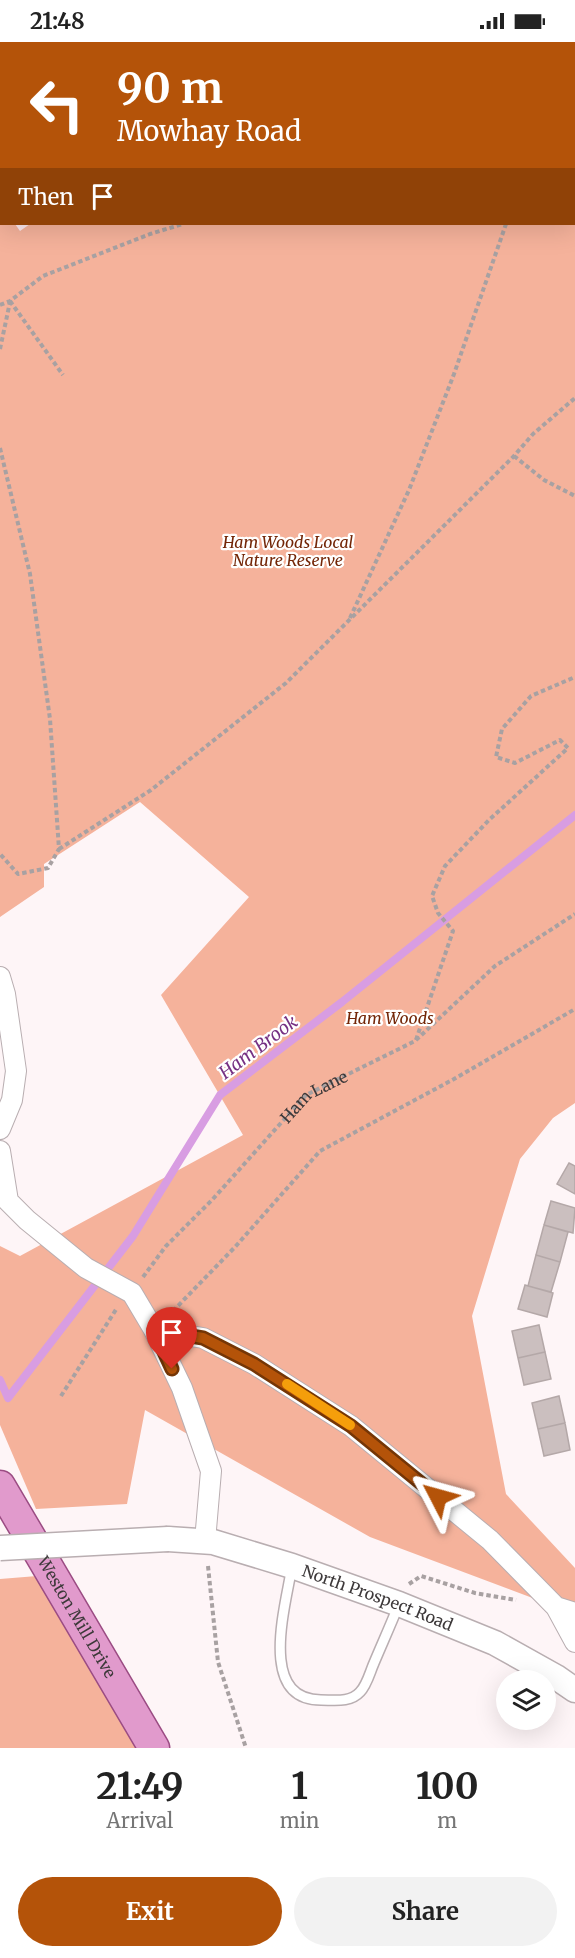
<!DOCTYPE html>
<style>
body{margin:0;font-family:Merriweather,serif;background:#f2f2f2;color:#222;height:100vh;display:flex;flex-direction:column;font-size:22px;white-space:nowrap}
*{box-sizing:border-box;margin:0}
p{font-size:20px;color:#767676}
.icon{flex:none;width:33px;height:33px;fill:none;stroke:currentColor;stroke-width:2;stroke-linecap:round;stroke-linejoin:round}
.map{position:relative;height:1706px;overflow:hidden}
.panel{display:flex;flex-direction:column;background:#fff;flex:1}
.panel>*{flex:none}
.banner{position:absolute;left:0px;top:0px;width:576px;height:183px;box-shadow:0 6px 24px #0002;background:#b45309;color:#fff;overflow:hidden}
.tools{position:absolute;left:496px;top:1628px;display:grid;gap:12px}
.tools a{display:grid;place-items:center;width:60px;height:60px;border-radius:50%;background:#fff;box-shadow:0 6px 24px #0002;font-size:30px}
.pin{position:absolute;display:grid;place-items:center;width:51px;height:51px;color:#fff;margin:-62px -26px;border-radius:50% 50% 50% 0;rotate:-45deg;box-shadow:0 0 6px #0007}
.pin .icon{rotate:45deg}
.me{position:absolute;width:66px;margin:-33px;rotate:309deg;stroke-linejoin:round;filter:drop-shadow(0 0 4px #0008)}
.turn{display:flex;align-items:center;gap:21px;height:126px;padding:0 18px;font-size:27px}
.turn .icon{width:78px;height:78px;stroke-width:2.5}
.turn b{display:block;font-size:42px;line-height:51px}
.then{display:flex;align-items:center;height:57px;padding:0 18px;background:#0003;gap:12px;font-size:22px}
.eta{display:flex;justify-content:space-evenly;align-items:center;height:102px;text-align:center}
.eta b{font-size:36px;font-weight:700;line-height:42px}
.primary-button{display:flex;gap:12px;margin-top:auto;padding:12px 18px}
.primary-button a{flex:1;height:69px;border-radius:36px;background:#b45309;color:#fff;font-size:24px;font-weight:700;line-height:69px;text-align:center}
.primary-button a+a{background:#f2f2f2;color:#222}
.status{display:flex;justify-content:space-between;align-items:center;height:42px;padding:0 30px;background:#fff;direction:ltr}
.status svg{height:16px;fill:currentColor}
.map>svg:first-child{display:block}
.built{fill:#fce8ed}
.green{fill:#f5b29b}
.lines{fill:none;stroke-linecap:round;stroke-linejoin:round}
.stream{stroke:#d89de2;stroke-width:8}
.building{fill:#cbbfbf;stroke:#b4a8a8;stroke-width:1.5}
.service-casing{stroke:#b9aeb1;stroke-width:12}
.minor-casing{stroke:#b9aeb1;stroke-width:22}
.tertiary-casing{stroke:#b9aeb1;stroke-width:27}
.primary-casing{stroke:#9b4c83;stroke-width:33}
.path{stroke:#a8a1a2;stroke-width:4;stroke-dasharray:4.5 3;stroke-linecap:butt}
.service{stroke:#fff;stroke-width:9}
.minor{stroke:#fff;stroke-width:20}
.tertiary{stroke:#fff;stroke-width:24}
.primary{stroke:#e19acc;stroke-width:30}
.tertiary-bridge-casing{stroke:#b9aeb1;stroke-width:27;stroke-linecap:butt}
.tertiary-bridge{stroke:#fff;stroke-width:24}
.route-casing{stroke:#753606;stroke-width:15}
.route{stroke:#b45309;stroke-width:10}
.slow{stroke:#f59e0b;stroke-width:10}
.labels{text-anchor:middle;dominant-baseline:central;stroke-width:4.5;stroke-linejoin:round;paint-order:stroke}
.park-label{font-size:16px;font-style:italic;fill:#732607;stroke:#fff}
.street-label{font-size:16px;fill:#3d393a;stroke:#fff}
.water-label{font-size:18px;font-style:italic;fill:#763183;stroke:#fff}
</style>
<div class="status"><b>21:48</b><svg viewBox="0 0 49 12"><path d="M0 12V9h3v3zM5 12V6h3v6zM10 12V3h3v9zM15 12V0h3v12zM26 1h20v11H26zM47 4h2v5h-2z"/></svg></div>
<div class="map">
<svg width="575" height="1706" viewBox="0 0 575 1706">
<rect width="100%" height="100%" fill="#fef5f7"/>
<path class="built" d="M 0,0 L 283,0 L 2,2 L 2,182 L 51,182 L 0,223 Z"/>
<path class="green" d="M 243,0 L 575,0 L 575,1061 L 553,1076 L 520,1117 L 472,1274 L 506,1452 L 575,1526 L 575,1572 L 370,1495 L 145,1368 L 127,1462 L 36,1467 L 0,1383 L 0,1204 L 20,1214 L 243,1093 L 161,953 L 249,855 L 140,760 L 44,822 L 44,845 L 0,875 L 0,173 L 1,173 L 2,182 L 15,182 L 20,189 L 30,182 L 574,182 L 574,2 L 241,1 Z
M 37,1534 L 139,1706 L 0,1706 L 0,1537 Z"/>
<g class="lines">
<path class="stream" d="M 0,1338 L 8,1356 L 133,1194 L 220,1053 L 342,960 L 575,773"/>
</g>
<path class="building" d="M 569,1121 L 575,1124 L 575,1152 L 557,1142 Z
M 551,1159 L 575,1166 L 573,1191 L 544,1183 Z
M 544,1183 L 568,1190 L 560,1220 L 536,1213 Z
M 536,1213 L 560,1220 L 551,1250 L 528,1244 Z
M 525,1243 L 553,1251 L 547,1275 L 518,1267 Z
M 539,1283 L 545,1310 L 518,1316 L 512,1289 Z
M 545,1310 L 551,1337 L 524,1343 L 518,1316 Z
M 559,1354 L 565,1381 L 538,1387 L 532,1361 Z
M 565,1381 L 570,1408 L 544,1414 L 538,1387 Z"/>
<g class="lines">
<defs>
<path id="service" d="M 194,2 L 196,0
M 0,49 L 2,50
M 292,1524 C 286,1563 257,1658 321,1658 C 334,1658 350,1661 360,1650 C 367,1643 370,1630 374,1621 C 382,1602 391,1582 399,1562"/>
<path id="minor" d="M 0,935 L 5,952 L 16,1029 L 12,1058 L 0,1087
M 0,1109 L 8,1159 L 27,1178 L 86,1226 L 132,1251 L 154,1288 L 182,1346 L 211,1429 L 205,1499
M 154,1288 L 203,1296 L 254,1322 L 351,1384 L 490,1498 L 556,1565 L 575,1571
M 556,1565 L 575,1600"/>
<g id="tertiary">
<path id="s2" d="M 168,1497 L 213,1500 L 292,1524 L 399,1562 L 495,1601 L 556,1635 L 575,1648"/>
</g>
<g id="primary">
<path id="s3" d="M 0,1444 L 154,1706"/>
</g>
</defs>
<use href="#service" class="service-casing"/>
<use href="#minor" class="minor-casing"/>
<use href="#tertiary" class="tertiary-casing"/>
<use href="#primary" class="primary-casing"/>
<g class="path">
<path d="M 574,16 L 575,15"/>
<path d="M 574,90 L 575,90"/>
<path d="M 10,259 L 63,333"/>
<path d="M 0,263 L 10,259 L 43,234 L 150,192 L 183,182"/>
<path d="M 0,307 L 10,260"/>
<path d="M 0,406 L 30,532 L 50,677 L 59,807 L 48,826 L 18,832 L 0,812"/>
<path d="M 514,414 L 544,438 L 575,454"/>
<path d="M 350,576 L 409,448 L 454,332 L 506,182"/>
<path d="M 59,807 L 151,748 L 286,641 L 514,414 L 533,392 L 575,356"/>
<path d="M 416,998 L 453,889 L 438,871 L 432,854 L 445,824 L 489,778 L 568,706 L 560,698 L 515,721 L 496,715 L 502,687 L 531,654 L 575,635"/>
<path id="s1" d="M 143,1235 L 166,1204 L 212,1158 L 306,1053 L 415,999 L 495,924 L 575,872"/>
<path d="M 173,1269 L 235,1205 L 320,1109 L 454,1037 L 575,967"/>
<path d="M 61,1354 L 117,1266"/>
<path d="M 208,1524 L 218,1620 L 246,1706"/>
<path d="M 409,1542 L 421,1534 L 475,1551 L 516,1558"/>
</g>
<use href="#service" class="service"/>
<use href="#minor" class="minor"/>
<use href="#tertiary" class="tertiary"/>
<use href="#primary" class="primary"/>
<defs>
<path id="tertiary-bridge" d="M 0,1506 L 168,1497"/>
</defs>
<use href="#tertiary-bridge" class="tertiary-bridge-casing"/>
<use href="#tertiary-bridge" class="tertiary-bridge"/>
</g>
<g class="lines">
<defs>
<path id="route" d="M 172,1327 L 154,1288 L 203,1296 L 254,1322 L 351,1384 L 438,1455"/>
</defs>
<use href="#route" class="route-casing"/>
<use href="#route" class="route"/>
<path class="slow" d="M 287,1342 L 350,1383"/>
</g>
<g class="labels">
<g class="park-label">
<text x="288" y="500">Ham Woods Local<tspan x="288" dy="18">Nature Reserve</tspan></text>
<text x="390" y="976">Ham Woods</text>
</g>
<g class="street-label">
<text stroke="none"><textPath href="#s1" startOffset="250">Ham Lane</textPath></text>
<text stroke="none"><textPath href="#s2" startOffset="219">North Prospect Road</textPath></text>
<text stroke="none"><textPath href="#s3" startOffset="152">Weston Mill Drive</textPath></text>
</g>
<g class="water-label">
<text transform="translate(258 1005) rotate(-37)">Ham Brook</text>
</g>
</g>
</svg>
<div class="tools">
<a><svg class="icon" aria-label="layers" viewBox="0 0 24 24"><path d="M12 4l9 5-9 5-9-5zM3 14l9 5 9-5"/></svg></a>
</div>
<div class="pin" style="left:172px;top:1327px;background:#d93025"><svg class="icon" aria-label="arrive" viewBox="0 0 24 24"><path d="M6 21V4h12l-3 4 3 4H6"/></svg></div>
<svg class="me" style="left:438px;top:1455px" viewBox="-20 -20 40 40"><path d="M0-17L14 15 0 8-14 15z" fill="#b45309" stroke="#fff" stroke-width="4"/></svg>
<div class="banner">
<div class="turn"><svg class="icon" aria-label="left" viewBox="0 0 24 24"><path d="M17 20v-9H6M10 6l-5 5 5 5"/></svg><div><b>90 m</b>Mowhay Road</div></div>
<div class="then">Then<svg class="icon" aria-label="arrive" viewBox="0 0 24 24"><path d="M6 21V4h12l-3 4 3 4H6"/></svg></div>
</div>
</div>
<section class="panel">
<div class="eta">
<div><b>21:49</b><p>Arrival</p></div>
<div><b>1</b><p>min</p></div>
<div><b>100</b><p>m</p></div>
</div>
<div class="primary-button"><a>Exit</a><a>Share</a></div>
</section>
